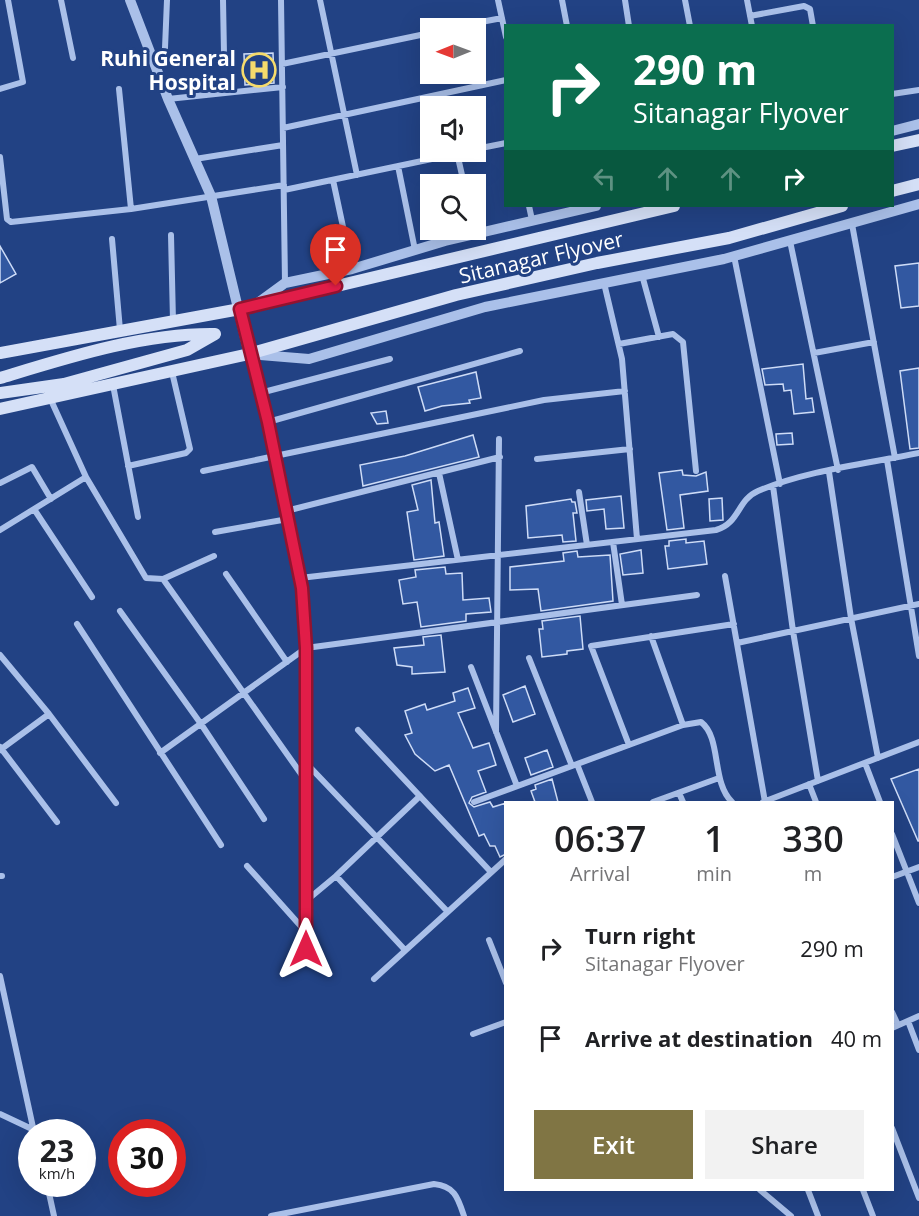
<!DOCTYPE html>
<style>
body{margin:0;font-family:"Open Sans",sans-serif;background:#f2f2f2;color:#202124;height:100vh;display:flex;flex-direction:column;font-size:22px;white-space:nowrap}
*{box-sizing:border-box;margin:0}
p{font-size:20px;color:#757577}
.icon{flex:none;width:33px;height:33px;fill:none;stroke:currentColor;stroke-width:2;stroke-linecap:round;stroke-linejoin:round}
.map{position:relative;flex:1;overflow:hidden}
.sheet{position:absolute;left:504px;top:801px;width:390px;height:390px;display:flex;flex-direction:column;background:#fff;border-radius:0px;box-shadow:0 6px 24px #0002}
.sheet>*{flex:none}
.guide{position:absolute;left:504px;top:24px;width:390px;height:183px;border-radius:0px;box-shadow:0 6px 24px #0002;background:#0b6e4f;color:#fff;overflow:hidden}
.needle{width:39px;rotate:269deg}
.fabs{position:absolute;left:420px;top:18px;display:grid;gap:12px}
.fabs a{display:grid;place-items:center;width:66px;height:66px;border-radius:0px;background:#fff;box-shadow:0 6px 24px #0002;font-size:30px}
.speed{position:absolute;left:18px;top:1119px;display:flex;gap:12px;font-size:30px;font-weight:700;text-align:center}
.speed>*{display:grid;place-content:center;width:78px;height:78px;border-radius:50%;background:#fff;box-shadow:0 6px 24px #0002;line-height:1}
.speed small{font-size:15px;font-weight:400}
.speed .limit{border:9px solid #d22;background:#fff;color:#111}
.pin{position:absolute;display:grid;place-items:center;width:51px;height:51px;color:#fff;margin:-62px -26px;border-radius:50% 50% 50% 0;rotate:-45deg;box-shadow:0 0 6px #0007}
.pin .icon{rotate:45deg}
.me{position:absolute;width:66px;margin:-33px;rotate:0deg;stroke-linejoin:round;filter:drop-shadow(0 0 4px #0008)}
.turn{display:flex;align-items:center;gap:21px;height:126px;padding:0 30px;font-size:27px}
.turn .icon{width:78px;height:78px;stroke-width:2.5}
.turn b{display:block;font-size:42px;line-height:51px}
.lanes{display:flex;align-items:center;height:57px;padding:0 30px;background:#0003;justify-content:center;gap:30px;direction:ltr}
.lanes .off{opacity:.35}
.eta{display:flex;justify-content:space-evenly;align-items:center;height:102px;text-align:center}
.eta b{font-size:36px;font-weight:600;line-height:42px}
.primary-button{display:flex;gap:12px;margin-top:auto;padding:12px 30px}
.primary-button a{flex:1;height:69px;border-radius:0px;background:#807544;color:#fff;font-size:24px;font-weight:600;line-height:69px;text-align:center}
.primary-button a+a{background:#f2f2f2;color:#202124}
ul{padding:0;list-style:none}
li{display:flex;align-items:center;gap:18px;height:90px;padding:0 30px}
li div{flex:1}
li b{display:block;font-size:22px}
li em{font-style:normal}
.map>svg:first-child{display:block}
.building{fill:#3258a1;stroke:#cedcf7;stroke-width:1.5}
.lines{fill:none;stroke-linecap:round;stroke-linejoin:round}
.minor{stroke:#aac0e9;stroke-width:6}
.tertiary{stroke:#aac0e9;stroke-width:10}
.secondary{stroke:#d5e0f7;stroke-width:12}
.route-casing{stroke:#92132f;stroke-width:15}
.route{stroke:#e11d48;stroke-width:10}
.labels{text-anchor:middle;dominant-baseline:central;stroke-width:6;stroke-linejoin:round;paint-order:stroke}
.poi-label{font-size:21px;font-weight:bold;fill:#fff;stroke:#224284;text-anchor:end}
.street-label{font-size:21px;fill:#fff;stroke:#224284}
</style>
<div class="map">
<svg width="919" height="1216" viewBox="0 0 919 1216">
<rect width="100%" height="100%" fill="#224284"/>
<path class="building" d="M 273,53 L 274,83 L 245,85 L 244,54 Z
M 0,246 L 16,274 L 0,283 Z
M 919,263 L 919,306 L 901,308 L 895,266 Z
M 803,364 L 806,399 L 812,398 L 814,412 L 794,414 L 791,390 L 784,391 L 783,384 L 765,385 L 762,369 Z
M 919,368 L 919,448 L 910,449 L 900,371 Z
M 476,372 L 481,398 L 469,400 L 470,403 L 442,406 L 425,411 L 418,387 Z
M 386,411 L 388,423 L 377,424 L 371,413 Z
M 792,433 L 793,444 L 777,445 L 776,434 Z
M 473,435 L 479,457 L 363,486 L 360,465 L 405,456 Z
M 682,470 L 683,475 L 696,476 L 706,472 L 708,491 L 680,495 L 684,528 L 667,530 L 659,473 Z
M 431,480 L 435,523 L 439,522 L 444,556 L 414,560 L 407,512 L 418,510 L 412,485 Z
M 621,496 L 624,528 L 606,529 L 604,509 L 587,511 L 586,500 Z
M 722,498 L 723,520 L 710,521 L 709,499 Z
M 571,499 L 572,502 L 575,502 L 577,513 L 573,513 L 576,541 L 563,542 L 562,535 L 528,538 L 526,506 Z
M 686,539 L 686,543 L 704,541 L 707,564 L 668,569 L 665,546 L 669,546 L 669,541 Z
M 641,550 L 643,573 L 623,575 L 620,554 Z
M 577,551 L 578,557 L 610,555 L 613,601 L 541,611 L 538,589 L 510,590 L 510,567 L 564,561 L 563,553 Z
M 445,567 L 446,574 L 462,573 L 463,600 L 489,598 L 491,612 L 466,614 L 466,621 L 421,627 L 417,602 L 403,604 L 399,580 L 416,577 L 415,570 Z
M 580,616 L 583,649 L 567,651 L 567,654 L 542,657 L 539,629 L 543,629 L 542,621 Z
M 441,635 L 445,672 L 412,674 L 412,667 L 397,665 L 394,648 L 424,645 L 423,637 Z
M 525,686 L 535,714 L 513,722 L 503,695 Z
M 468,688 L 475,708 L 458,713 L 473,748 L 489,743 L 496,765 L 478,771 L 486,792 L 472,797 L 469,803 L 474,807 L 490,802 L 493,807 L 506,803 L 506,854 L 500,857 L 495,846 L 490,846 L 484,834 L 479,836 L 449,765 L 435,771 L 415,754 L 405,735 L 412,733 L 405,711 L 425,704 L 427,710 L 455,701 L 453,693 Z
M 547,750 L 553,767 L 531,775 L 525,758 Z
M 919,769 L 919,841 L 918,841 L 891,779 Z
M 552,779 L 558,802 L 535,802 L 531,791 L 536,789 L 535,785 Z"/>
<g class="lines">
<path class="minor" d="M 61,0 L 73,58
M 223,0 L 224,54
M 281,0 L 285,283
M 320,0 L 357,175
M 498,0 L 506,37
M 562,0 L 567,26
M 625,0 L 629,26
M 685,0 L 690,26
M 747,0 L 752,26
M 750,16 L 804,6 L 810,9 L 813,26
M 450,28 L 502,18
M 282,64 L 430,33
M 158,72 L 165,48 L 167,0
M 0,89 L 23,82 L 8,0
M 119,89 L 131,209
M 892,94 L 919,90
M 168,99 L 283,87
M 283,128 L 506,80
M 476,149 L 506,143
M 457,153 L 464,184
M 0,157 L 7,219 L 11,222 L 131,209 L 284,185
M 195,159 L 283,145
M 398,166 L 415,250
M 333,180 L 352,269
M 284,190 L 465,152
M 529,206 L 532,220
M 852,224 L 895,458
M 171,235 L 173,321
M 112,239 L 120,330
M 790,241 L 838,470
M 734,256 L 780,484
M 642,275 L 659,337
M 604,283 L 622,359 L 637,539
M 619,344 L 673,334 L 683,342 L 696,471
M 814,353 L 874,342
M 249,354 L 268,422 L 302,588 L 306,648 L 306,949
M 113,385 L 138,517
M 260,393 L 390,359
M 50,398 L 86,477 L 146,578 L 163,579 L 214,556
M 268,422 L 520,351
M 537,459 L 630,449
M 887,460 L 919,656
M 128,466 L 186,453 L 190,449 L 172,372
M 203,471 L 544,400 L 625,391
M 829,472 L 851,618 L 878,758
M 439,473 L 458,560
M 0,483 L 32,467 L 51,499
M 773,486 L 793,631 L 818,781
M 579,492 L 587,545
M 34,509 L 92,597
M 286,511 L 500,457
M 0,530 L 86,477
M 215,532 L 288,519
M 613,542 L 622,605
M 226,574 L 287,662
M 725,576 L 765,802
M 300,578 L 716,530 C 740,523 737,500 758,491 C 808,470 866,464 919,453
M 163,579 L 306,781
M 120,611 L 201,724 L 264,819
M 77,624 L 221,845
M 651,636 L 683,725
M 737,643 L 919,604
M 0,655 L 49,714 L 116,803
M 529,658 L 572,766
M 471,667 L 517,786
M 358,730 L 490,871
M 496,732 L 499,439
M 629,745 L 591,646 L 734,624
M 0,747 L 57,822
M 0,750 L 49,714
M 160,753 L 306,648 L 697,595
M 306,763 L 447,911
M 865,763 L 880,802
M 577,764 L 592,802
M 809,784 L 816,802
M 679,793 L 683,802
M 474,802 L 683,725 L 701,722 C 722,738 711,782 732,802
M 653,802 L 719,778
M 763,802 L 919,742
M 892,834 L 919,903
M 247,866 L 306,932
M 0,876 L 2,876
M 336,876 L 405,950
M 892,877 L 919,867
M 306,901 L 336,876 L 420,796
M 489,940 L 506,983
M 0,976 L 34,1132
M 374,979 L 506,859
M 892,1012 L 898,1025
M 908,1021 L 919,1050
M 892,1028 L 919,1016
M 473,1034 L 506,1022
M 0,1114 L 34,1130
M 892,1128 L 919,1198
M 47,1184 L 54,1216
M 760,1190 L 791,1216
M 808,1190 L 818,1216
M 863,1190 L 873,1216
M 271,1216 L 434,1184 C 455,1186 458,1198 464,1216"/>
<path class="tertiary" d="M 130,0 L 168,99 L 211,196 L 249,354 L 309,359 L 485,307 L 724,259 L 919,204
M 892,131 L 919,124
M 255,305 L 285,283 L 352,269 L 445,241 L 596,206"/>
<path class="secondary" d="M 892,146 L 919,140
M 892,191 L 919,184
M 0,353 L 240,309 L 674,206
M 0,378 C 69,357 143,333 215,334
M 0,393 L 64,384 L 187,350 L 215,334
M 0,409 L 249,354 L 456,295 L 597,263 L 729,238 L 842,206"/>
</g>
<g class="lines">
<defs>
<path id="route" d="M 306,949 L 306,648 L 302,588 L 268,422 L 240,309 L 336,286"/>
</defs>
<use href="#route" class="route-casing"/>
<use href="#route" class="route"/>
</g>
<defs>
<symbol id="hospital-ring" viewBox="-11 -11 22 22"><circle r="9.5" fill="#224284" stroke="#f5db6c" stroke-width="1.5"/><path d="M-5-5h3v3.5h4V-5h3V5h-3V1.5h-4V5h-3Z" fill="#f5db6c"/></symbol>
</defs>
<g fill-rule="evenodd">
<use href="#hospital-ring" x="240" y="51" width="38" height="38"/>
</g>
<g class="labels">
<g class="poi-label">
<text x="236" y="58">Ruhi General<tspan x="236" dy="24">Hospital</tspan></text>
</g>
<g class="street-label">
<text transform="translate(541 257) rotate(-13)">Sitanagar Flyover</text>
</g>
</g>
</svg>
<div class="fabs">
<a><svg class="needle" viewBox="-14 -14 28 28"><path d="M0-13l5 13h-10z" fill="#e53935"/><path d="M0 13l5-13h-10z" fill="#757577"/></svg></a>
<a><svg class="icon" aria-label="sound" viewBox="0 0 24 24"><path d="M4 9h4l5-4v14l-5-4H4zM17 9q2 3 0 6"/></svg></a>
<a><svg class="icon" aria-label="search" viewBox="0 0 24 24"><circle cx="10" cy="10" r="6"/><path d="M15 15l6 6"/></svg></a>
</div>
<div class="speed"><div>23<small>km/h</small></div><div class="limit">30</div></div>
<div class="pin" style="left:336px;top:286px;background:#d93025"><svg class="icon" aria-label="arrive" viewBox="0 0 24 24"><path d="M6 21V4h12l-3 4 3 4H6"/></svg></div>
<svg class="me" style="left:306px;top:949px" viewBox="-20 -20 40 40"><path d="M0-17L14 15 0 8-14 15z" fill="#e11d48" stroke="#fff" stroke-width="4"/></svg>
<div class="guide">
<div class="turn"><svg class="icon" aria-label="right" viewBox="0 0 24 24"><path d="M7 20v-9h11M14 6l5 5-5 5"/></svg><div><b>290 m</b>Sitanagar Flyover</div></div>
<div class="lanes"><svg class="icon off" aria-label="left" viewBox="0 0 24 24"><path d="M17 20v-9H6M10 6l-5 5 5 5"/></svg><svg class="icon off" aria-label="ahead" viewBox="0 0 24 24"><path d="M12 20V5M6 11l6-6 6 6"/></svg><svg class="icon off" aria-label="ahead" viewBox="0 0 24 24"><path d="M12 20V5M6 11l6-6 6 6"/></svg><svg class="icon" aria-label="right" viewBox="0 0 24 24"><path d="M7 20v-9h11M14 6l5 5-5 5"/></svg></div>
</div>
<section class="sheet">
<div class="eta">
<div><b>06:37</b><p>Arrival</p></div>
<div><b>1</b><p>min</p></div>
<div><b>330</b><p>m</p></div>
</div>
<ul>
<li><svg class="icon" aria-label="right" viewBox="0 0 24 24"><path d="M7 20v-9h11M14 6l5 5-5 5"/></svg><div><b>Turn right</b><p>Sitanagar Flyover</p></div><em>290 m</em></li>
<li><svg class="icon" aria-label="arrive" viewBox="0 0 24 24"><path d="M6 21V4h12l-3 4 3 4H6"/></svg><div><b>Arrive at destination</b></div><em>40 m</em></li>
</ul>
<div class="primary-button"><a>Exit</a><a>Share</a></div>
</section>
</div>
